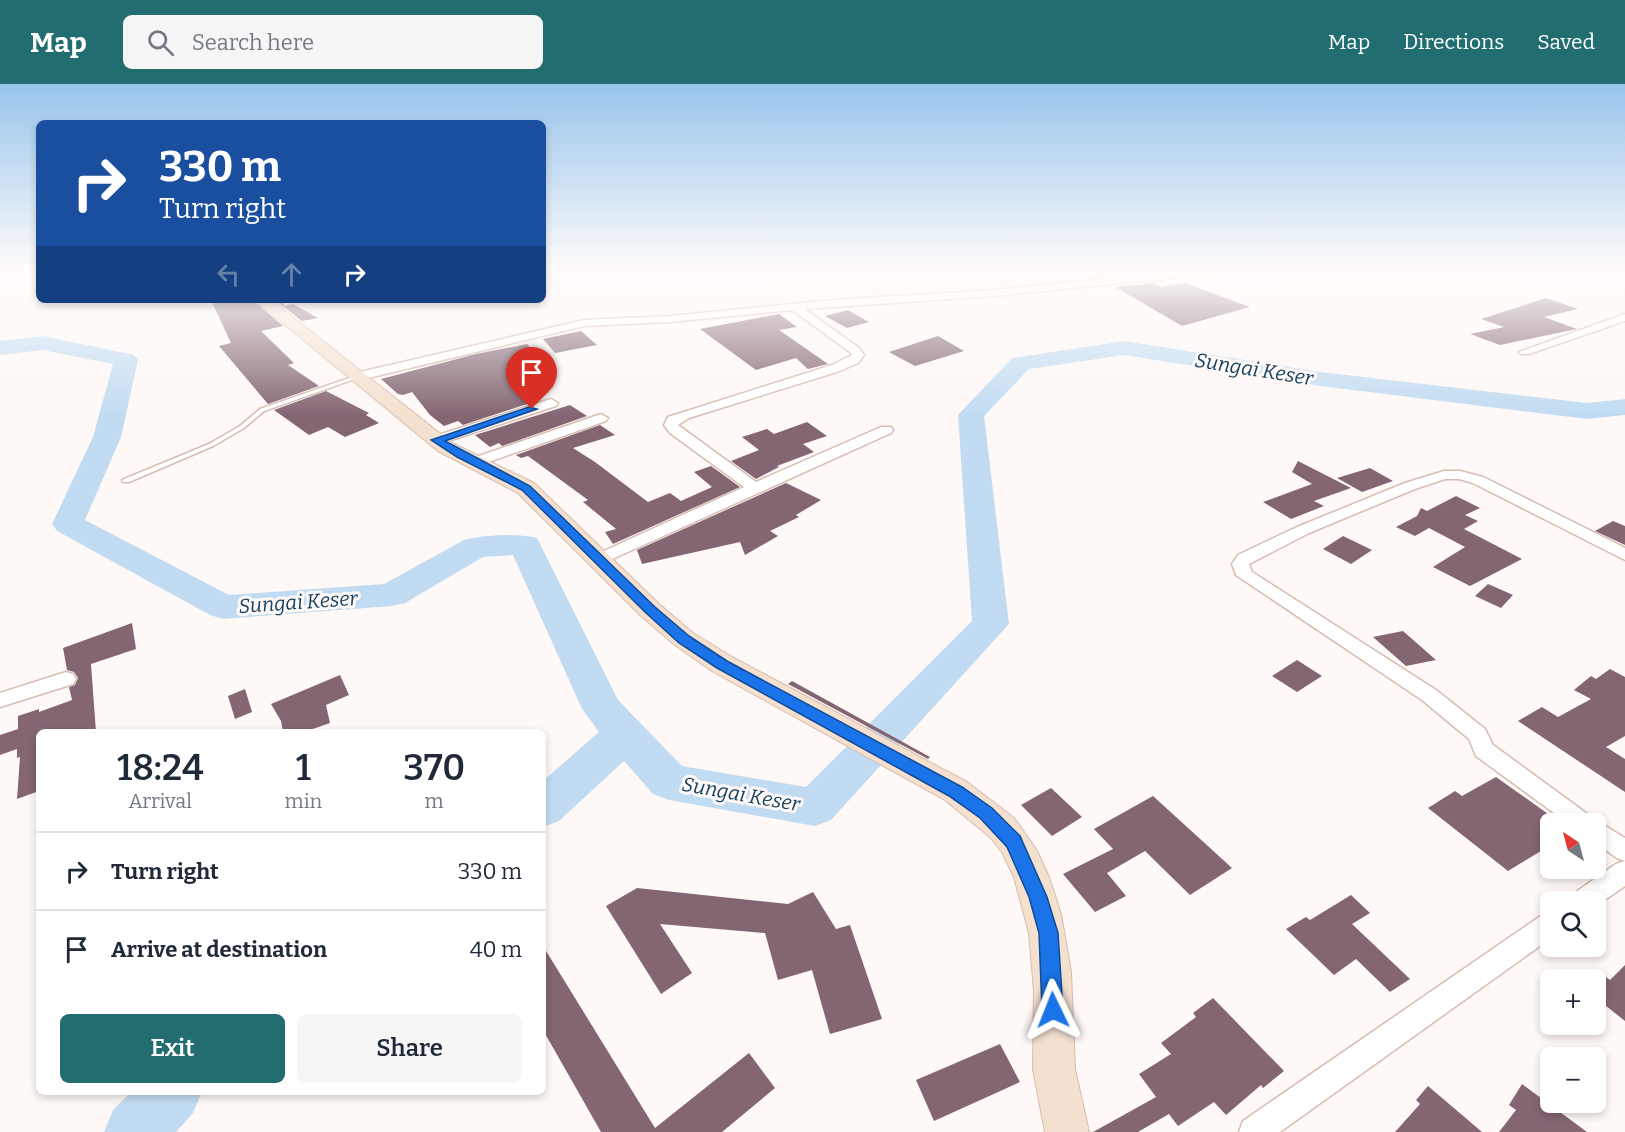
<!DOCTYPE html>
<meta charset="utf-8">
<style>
body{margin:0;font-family:Bitter,serif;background:#f6f6f7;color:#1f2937;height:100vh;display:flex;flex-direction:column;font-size:22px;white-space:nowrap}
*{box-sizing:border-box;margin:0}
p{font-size:20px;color:#747a83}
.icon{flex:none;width:33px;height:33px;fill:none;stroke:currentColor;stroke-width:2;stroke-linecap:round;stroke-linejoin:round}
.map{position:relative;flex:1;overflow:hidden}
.side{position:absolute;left:36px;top:645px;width:510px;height:366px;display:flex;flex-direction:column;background:#fff;border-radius:9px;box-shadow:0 3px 9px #0003}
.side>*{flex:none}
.hud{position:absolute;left:36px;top:36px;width:510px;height:183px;border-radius:9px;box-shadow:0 3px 9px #0003;background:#1a4fa0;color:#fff;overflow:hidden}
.needle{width:39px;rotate:324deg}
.fabs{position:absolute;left:1540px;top:729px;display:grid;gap:12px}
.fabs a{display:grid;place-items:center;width:66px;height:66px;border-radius:9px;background:#fff;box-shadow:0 3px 9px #0003;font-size:30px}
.pin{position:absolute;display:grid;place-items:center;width:51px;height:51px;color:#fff;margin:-62px -26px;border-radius:50% 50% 50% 0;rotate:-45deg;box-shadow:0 0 6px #0007}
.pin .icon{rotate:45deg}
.me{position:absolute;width:66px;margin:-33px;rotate:358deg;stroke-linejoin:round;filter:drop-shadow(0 0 4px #0008)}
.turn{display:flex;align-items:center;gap:21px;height:126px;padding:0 24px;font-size:27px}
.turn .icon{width:78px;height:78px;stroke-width:2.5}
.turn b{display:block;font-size:42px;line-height:51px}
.lanes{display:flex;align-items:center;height:57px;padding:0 24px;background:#0003;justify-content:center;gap:30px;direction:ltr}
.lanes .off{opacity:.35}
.eta{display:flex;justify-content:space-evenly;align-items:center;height:102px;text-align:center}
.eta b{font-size:36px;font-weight:600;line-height:42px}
.action{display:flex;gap:12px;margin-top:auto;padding:12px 24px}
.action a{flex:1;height:69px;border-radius:9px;background:#216d6f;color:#fff;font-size:24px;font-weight:600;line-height:69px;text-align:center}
.action a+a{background:#f6f6f7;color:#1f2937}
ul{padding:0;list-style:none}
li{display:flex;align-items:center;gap:18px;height:78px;padding:0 24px;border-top:2px solid #e0e1e3}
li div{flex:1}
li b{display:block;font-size:22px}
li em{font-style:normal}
header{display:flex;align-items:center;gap:36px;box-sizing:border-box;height:84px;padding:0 30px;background:#216d6f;color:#fff}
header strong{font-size:28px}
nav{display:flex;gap:33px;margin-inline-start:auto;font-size:21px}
.search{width:420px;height:54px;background:#f6f6f7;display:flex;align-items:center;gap:15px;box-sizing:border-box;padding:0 21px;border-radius:9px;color:#747a83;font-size:22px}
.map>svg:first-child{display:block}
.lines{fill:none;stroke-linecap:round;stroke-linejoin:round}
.river{fill:#c1dcf2;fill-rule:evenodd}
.building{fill:#846673}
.service-casing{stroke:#d7bcb0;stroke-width:3}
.minor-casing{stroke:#d7bcb0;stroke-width:3}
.secondary-casing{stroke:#d7bcb0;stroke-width:2}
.service{fill:#fff;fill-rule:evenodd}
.minor{fill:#fff;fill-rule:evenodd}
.secondary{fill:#f4e0cf;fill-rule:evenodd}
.route{fill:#1a73e8;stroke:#114b97;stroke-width:1.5}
.labels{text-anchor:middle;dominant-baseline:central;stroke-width:6;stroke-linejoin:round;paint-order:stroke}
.water-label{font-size:20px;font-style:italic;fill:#154161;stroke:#fef8f6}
</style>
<header>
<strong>Map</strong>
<div class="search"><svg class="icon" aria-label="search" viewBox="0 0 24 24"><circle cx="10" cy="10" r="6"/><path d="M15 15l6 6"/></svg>Search here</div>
<nav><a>Map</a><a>Directions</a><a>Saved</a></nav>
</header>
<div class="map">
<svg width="1625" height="1048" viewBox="0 0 1625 1048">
<rect width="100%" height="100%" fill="#fef8f6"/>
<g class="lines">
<path class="river" d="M 43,252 L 134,271 L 138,276 L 121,353 L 85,436 L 229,511 L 384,500 L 464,456 C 486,451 515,449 537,454 L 618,616 L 682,682 L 806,703 L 972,537 L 958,331 L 1012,274 L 1124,257 L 1321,288 L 1587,319 L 1625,315 L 1625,331 L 1587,335 L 1321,302 L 1124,271 L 1029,285 L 984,332 L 1009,540 L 831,736 L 815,742 L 669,716 L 653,710 L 624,677 L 559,737 L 543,743 L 543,697 L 599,648 L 582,625 L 513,471 L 483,473 L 405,519 L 392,522 L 223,535 L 210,531 L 57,447 L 52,440 L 93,353 L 113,280 L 43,266 L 0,271 L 0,257 Z
M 131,1008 L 202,1008 L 193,1029 L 176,1048 L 104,1048 L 113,1026 Z"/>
</g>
<path class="building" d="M 1153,199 L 1161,203 L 1185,199 L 1250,223 L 1182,242 L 1115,203 Z
M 1546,214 L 1578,225 L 1544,233 L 1577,245 L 1500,261 L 1470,250 L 1504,243 L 1481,235 Z
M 211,216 L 253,216 L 283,242 L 261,247 L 294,279 L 288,281 L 319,302 L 268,320 L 219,262 L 231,259 Z
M 275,216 L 283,216 L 284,222 L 293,220 L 318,234 L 302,237 Z
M 848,226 L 869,238 L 847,244 L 825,232 Z
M 779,230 L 797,243 L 779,246 L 828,280 L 808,285 L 796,274 L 756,286 L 700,245 Z
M 581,247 L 597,261 L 555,269 L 543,255 Z
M 938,252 L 964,267 L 915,282 L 889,268 Z
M 527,260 L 539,273 L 521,278 L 539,296 L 523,300 L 526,303 L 520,305 L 533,318 L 463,341 L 458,337 L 444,342 L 430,331 L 412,308 L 403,311 L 398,310 L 381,295 L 476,270 Z
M 326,307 L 369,329 L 366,331 L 379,339 L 345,353 L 328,343 L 309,351 L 274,326 Z
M 570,321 L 587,332 L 502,362 L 499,359 L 490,363 L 475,351 Z
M 807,338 L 827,352 L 803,360 L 814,368 L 777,382 L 779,383 L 756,395 L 731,377 L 759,366 L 742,353 L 767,345 L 774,350 Z
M 600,341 L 615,351 L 573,364 L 595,378 L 648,418 L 670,409 L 681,417 L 712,403 L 694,388 L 711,382 L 740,403 L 613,460 L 605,448 L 616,445 L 583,418 L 588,416 L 528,372 L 521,374 L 516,371 Z
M 1298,377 L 1351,404 L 1314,417 L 1324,422 L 1291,435 L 1263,418 L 1312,400 L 1292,388 Z
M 1370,384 L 1393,397 L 1362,408 L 1337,394 Z
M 786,399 L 821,416 L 796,431 L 799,433 L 770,447 L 778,452 L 745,471 L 740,458 L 642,480 L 637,466 Z
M 1456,412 L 1480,424 L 1465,431 L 1478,437 L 1464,445 L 1522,475 L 1470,502 L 1433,483 L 1465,463 L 1429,444 L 1415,452 L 1396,443 L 1417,432 L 1421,424 L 1427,427 Z
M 1613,437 L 1625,442 L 1625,461 L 1595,447 Z
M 1343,452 L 1372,466 L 1351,480 L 1323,465 Z
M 1488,500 L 1513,511 L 1501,524 L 1475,512 Z
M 132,539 L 136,565 L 91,580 L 96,648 L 39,648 L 39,707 L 17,715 L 20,673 L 17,674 L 17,665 L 0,671 L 0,651 L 18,645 L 18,632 L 39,625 L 39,628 L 72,616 L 69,603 L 75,601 L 78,594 L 74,588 L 67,586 L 63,564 Z
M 1403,547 L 1436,576 L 1406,582 L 1373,553 Z
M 1297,576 L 1322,592 L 1297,608 L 1272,592 Z
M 1610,585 L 1625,593 L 1625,652 L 1606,663 L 1625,675 L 1625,708 L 1518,637 L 1542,623 L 1558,633 L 1591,615 L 1574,606 L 1591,592 L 1596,595 Z
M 340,591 L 349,611 L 326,621 L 330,639 L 304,648 L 283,648 L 281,637 L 271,620 Z
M 792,597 L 930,673 L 928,675 L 788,600 Z
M 245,605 L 252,628 L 235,635 L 228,612 Z
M 1496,693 L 1551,732 L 1551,761 L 1508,787 L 1428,724 L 1455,707 L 1462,712 Z
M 1051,704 L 1082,733 L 1052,752 L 1021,721 Z
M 1153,712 L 1232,784 L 1190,811 L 1145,767 L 1107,789 L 1126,812 L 1095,828 L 1063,790 L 1113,765 L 1094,745 Z
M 637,804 L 788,820 L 813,808 L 836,845 L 850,841 L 882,935 L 830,950 L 812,886 L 778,896 L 765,849 L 660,840 L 692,889 L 661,910 L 606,822 Z
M 1351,811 L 1370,829 L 1352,840 L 1410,895 L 1390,908 L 1356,875 L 1334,891 L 1286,845 L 1306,833 L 1310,836 Z
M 543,862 L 655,1044 L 749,969 L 775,1004 L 722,1048 L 601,1048 L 543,946 Z
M 1625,881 L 1625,937 L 1596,914 L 1596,886 L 1610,896 Z
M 1213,914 L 1284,987 L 1263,1004 L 1261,1001 L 1226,1031 L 1214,1018 L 1178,1042 L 1169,1030 L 1138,1048 L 1093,1048 L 1156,1013 L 1139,990 L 1171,970 L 1161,959 L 1196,933 L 1193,929 Z
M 1000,960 L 1020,998 L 934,1037 L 916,996 Z
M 1522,1000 L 1587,1048 L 1499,1048 L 1516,1026 L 1509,1021 Z
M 1428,1002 L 1482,1048 L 1395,1048 L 1420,1020 L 1416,1016 Z"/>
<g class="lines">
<defs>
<path id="service" d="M 358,291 L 363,292 L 264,327 L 244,344 L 213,362 L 129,398 L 123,398 L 122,396 L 209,360 L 240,342 L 260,325 Z"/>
<path id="minor" d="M 1197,185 L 1236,185 L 1231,188 L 994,212 L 805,225 L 859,264 L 864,271 L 858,279 L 840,287 L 689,334 L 678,341 L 756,398 L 881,343 L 891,343 L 893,346 L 891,349 L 599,481 L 591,476 L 593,472 L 744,403 L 670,349 L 664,341 L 668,333 L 832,281 L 852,271 L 850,268 L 792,226 L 670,238 L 584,242 L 360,296 L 354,292 L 360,288 L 584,236 L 670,232 L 833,216 L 994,206 Z
M 1625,230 L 1625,237 L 1529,270 L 1521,270 L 1519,268 Z
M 551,315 L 558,319 L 556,322 L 442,359 L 437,360 L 430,356 L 432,353 Z
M 601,330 L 608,334 L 606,337 L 480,381 L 470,381 L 468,378 L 470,375 Z
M 1444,387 L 1460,387 L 1483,393 L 1625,464 L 1625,476 L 1473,399 L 1459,395 L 1445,395 L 1415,405 L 1309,449 L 1249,480 L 1252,488 L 1436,606 L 1485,645 L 1493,661 L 1597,737 L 1625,754 L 1625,777 L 1617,774 L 1596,759 L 1596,740 L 1569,740 L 1476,672 L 1469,655 L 1422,616 L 1236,491 L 1232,480 L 1238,471 L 1297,443 L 1405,399 Z
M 66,588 L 73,590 L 76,595 L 73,600 L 0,623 L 0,609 Z
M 1625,777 L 1625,802 L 1596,822 L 1596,818 L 1570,818 L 1573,810 L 1616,780 Z
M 1551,827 L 1551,854 L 1280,1048 L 1239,1048 L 1243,1037 L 1542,831 Z"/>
<path id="secondary" d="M 255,216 L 271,216 L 452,359 L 534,399 L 659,520 L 693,549 L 732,573 L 967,698 L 1014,734 L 1036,765 L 1049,793 L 1061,830 L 1071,888 L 1075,985 L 1089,1048 L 1045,1048 L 1033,985 L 1034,907 L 1029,849 L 1014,793 L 1002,768 L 990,753 L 945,716 L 712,587 L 675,561 L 641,532 L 518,409 L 438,367 Z"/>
</defs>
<use href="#service" class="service-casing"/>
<use href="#minor" class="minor-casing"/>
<use href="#secondary" class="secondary-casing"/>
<use href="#service" class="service"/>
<use href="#minor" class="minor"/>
<use href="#secondary" class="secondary"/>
</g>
<linearGradient id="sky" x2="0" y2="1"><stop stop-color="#98c4ec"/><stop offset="0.56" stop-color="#fffcfb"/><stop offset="1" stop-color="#fffcfb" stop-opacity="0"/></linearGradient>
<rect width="1625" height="332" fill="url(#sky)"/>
<path class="route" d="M 529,323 L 537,325 L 445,357 L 530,402 L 655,523 L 689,552 L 727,577 L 962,703 L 992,724 L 1020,752 L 1047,813 L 1058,849 L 1063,926 L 1060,933 L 1053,936 L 1045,933 L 1042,926 L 1039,849 L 1029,813 L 1007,763 L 980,734 L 949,712 L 717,584 L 679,559 L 646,529 L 522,406 L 457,373 L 431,356 Z"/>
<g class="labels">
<g class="water-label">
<text transform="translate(1254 285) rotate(9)">Sungai Keser</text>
<text transform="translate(298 518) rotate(-4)">Sungai Keser</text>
<text transform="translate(741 710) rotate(10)">Sungai Keser</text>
</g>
</g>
</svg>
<div class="fabs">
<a><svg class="needle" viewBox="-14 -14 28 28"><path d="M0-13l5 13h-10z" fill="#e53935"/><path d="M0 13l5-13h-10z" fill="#747a83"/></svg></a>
<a><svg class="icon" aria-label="search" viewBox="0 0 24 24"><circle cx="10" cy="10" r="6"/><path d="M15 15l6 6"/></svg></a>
<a>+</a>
<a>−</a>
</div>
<div class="pin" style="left:532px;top:325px;background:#d93025"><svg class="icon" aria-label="arrive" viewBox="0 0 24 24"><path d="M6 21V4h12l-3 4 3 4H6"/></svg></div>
<svg class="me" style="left:1053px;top:926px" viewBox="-20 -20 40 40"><path d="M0-17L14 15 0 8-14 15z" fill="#1a73e8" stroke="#fff" stroke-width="4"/></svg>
<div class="hud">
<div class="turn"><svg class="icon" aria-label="right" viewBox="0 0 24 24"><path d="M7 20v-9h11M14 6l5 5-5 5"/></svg><div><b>330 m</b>Turn right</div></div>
<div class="lanes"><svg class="icon off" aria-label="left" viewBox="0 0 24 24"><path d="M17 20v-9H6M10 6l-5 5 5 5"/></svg><svg class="icon off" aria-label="ahead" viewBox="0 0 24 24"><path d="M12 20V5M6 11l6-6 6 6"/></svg><svg class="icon" aria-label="right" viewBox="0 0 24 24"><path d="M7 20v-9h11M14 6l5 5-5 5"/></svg></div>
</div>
<section class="side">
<div class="eta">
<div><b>18:24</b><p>Arrival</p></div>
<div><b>1</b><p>min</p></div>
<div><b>370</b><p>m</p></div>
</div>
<ul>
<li><svg class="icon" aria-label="right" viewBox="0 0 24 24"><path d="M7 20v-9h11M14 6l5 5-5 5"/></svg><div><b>Turn right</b></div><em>330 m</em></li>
<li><svg class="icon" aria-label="arrive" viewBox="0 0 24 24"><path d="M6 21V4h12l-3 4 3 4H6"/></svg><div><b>Arrive at destination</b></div><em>40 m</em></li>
</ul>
<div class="action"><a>Exit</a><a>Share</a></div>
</section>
</div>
